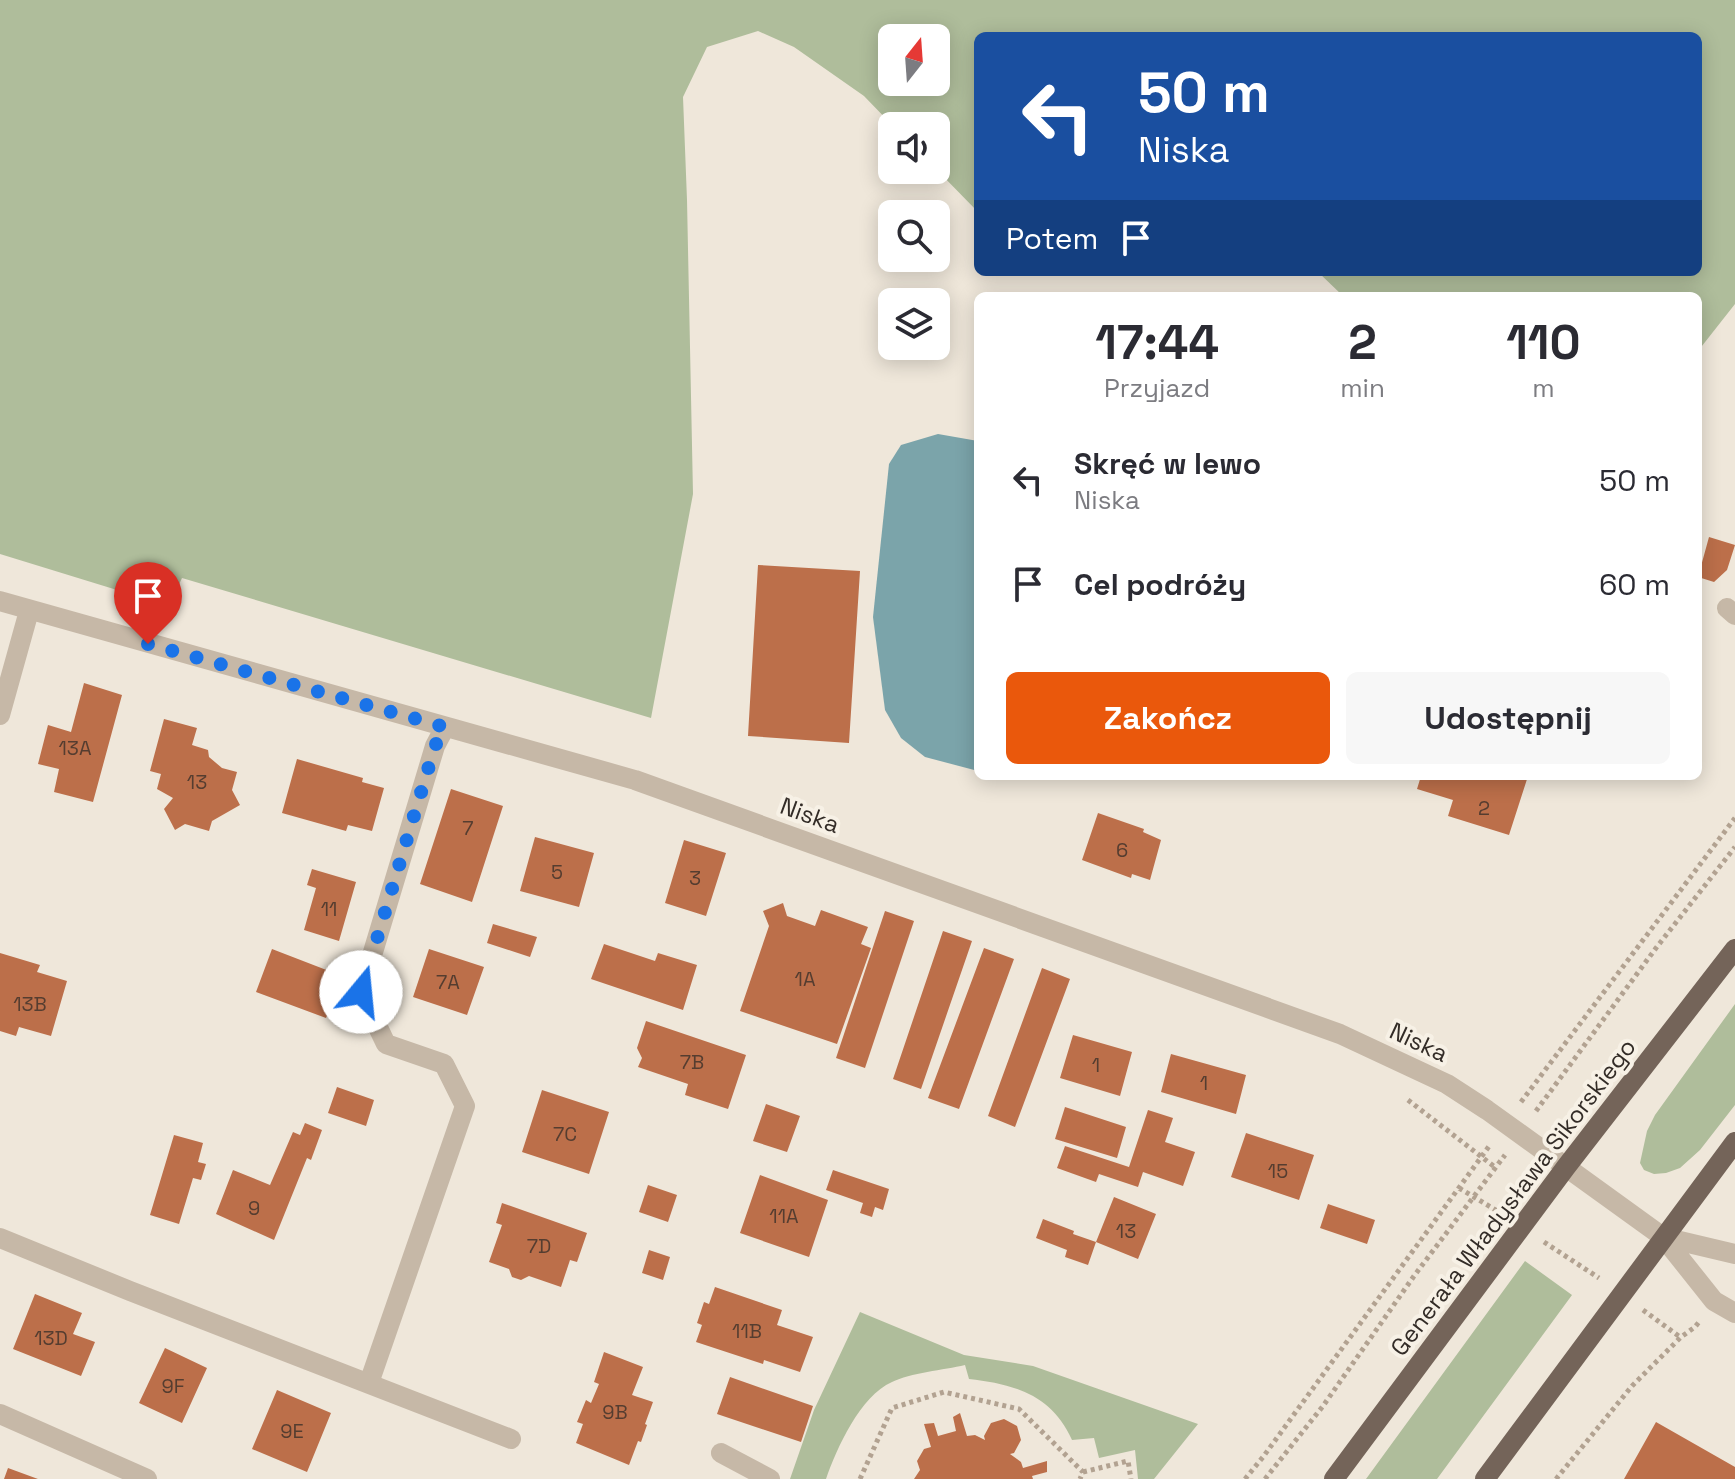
<!DOCTYPE html>
<html lang="pl">
<meta charset="utf-8">
<style>
body{margin:0;font-family:"Space Grotesk",sans-serif;background:#f7f7f7;color:#2b2b33;height:100vh;display:flex;flex-direction:column;font-size:30px;white-space:nowrap}
*{box-sizing:border-box;margin:0}
p{font-size:26px;color:#7c7c81}
.icon{flex:none;width:44px;height:44px;fill:none;stroke:currentColor;stroke-width:2;stroke-linecap:round;stroke-linejoin:round}
.map{position:relative;flex:1;overflow:hidden}
.details{position:absolute;left:974px;top:292px;width:728px;height:488px;display:flex;flex-direction:column;background:#fff;border-radius:12px;box-shadow:0 4px 20px #0003}
.details>*{flex:none}
.hud{position:absolute;left:974px;top:32px;width:728px;height:244px;border-radius:12px;box-shadow:0 4px 20px #0003;background:#1a4fa0;color:#fff;overflow:hidden}
.needle{width:52px;rotate:17deg}
.buttons{position:absolute;left:878px;top:24px;display:grid;gap:16px}
.buttons a{display:grid;place-items:center;width:72px;height:72px;border-radius:12px;background:#fff;box-shadow:0 4px 20px #0003;font-size:40px}
.pin{position:absolute;display:grid;place-items:center;width:68px;height:68px;color:#fff;margin:-82px -34px;border-radius:50% 50% 50% 0;rotate:-45deg;box-shadow:0 0 8px #0007}
.pin .icon{rotate:45deg}
.me{position:absolute;width:88px;margin:-44px;rotate:17deg;stroke-linejoin:round;filter:drop-shadow(0 0 6px #0008)}
.turn{display:flex;align-items:center;gap:28px;height:168px;padding:0 32px;font-size:36px}
.turn .icon{width:104px;height:104px;stroke-width:2.5}
.turn b{display:block;font-size:56px;line-height:68px}
.then{display:flex;align-items:center;height:76px;padding:0 32px;background:#0003;gap:16px;font-size:30px}
.eta{display:flex;justify-content:space-evenly;align-items:center;height:136px;text-align:center}
.eta b{font-size:48px;font-weight:700;line-height:56px}
.primary-button{display:flex;gap:16px;margin-top:auto;padding:16px 32px}
.primary-button a{flex:1;height:92px;border-radius:12px;background:#ea580c;color:#fff;font-size:32px;font-weight:700;line-height:92px;text-align:center}
.primary-button a+a{background:#f7f7f7;color:#2b2b33}
ul{padding:0;list-style:none}
li{display:flex;align-items:center;gap:24px;height:104px;padding:0 32px}
li div{flex:1}
li b{display:block;font-size:30px}
li em{font-style:normal}
.map>svg:first-child{display:block}
.green{fill:#afbd9b;fill-rule:evenodd}
.water{fill:#7ba4aa}
.building{fill:#bc6f4a}
.lines{fill:none;stroke-linecap:round;stroke-linejoin:round}
.path{stroke:#b2a291;stroke-width:5;stroke-dasharray:4 4;stroke-linecap:butt}
.minor{stroke:#c6b8a7;stroke-width:20}
.major{stroke:#746459;stroke-width:20}
.route{stroke:#1a73e8;stroke-width:14;stroke-dasharray:0 25.2}
.labels{text-anchor:middle;dominant-baseline:central;stroke-width:8;stroke-linejoin:round;paint-order:stroke}
.number-label{font-size:20px;fill:#553d30}
.street-label{font-size:24px;fill:#332c27;stroke:#f7f1e6}
</style>
<div class="map">
<svg width="1735" height="1479" viewBox="0 0 1735 1479">
<rect width="100%" height="100%" fill="#efe7da"/>
<path class="green" d="M 0,0 L 1735,0 L 1735,304 L 1698,351 L 1698,296 L 1343,296 L 1318,272 L 1698,272 L 1698,36 L 978,36 L 978,212 L 936,169 L 936,126 L 893,126 L 864,96 L 794,47 L 758,31 L 707,47 L 683,97 L 687,200 L 693,494 L 651,718 L 182,578 L 169,606 L 0,554 ZM 936,38 L 936,82 L 892,82 L 892,38 Z
M 1735,1004 L 1735,1105 L 1700,1150 L 1680,1168 L 1666,1173 L 1654,1174 L 1644,1170 L 1640,1163 L 1647,1131 L 1655,1115 Z
M 1525,1261 L 1572,1295 L 1437,1479 L 1366,1479 Z
M 860,1312 L 964,1355 L 1033,1366 L 1198,1424 L 1154,1479 L 1138,1479 L 1135,1450 L 1099,1458 L 1094,1438 L 1072,1440 C 1052,1395 1014,1384 969,1379 L 965,1365 C 944,1370 910,1373 892,1382 C 860,1396 837,1448 826,1479 L 790,1479 L 814,1410 Z"/>
<path class="water" d="M 938,434 L 978,441 L 978,771 L 925,757 L 901,738 L 885,710 L 873,617 L 889,464 L 901,445 Z"/>
<path class="building" d="M 1709,537 L 1735,545 L 1727,570 L 1714,582 L 1698,577 Z
M 758,565 L 860,571 L 849,743 L 748,736 Z
M 84,683 L 122,695 L 93,802 L 54,792 L 59,769 L 38,764 L 48,725 L 71,732 Z
M 164,719 L 197,728 L 192,745 L 208,750 L 209,757 L 222,768 L 237,772 L 232,790 L 240,805 L 212,821 L 209,831 L 185,824 L 175,830 L 164,809 L 173,798 L 157,789 L 161,774 L 150,771 Z
M 297,759 L 363,778 L 362,782 L 384,788 L 372,831 L 348,825 L 346,831 L 282,813 Z
M 1421,776 L 1528,776 L 1509,835 L 1448,816 L 1453,800 L 1417,789 Z
M 451,789 L 503,806 L 472,902 L 420,884 Z
M 1098,813 L 1144,829 L 1143,832 L 1161,840 L 1150,880 L 1132,874 L 1131,878 L 1082,860 Z
M 535,837 L 594,853 L 579,907 L 520,891 Z
M 684,840 L 726,853 L 706,916 L 665,903 Z
M 312,869 L 356,882 L 339,941 L 304,930 L 316,888 L 307,885 Z
M 783,903 L 787,916 L 815,926 L 821,910 L 868,927 L 861,944 L 871,948 L 837,1044 L 740,1011 L 769,926 L 763,911 Z
M 885,911 L 914,921 L 865,1068 L 836,1058 Z
M 493,924 L 537,937 L 530,957 L 487,943 Z
M 943,931 L 972,941 L 921,1089 L 893,1079 Z
M 604,944 L 655,961 L 658,953 L 697,965 L 683,1010 L 591,979 Z
M 984,948 L 1014,959 L 959,1109 L 928,1098 Z
M 272,949 L 342,976 L 326,1018 L 256,992 Z
M 429,949 L 484,967 L 467,1015 L 413,997 Z
M 0,953 L 40,965 L 37,972 L 67,981 L 51,1036 L 19,1027 L 16,1036 L 0,1031 Z
M 1042,968 L 1070,979 L 1015,1127 L 988,1116 Z
M 646,1021 L 746,1055 L 728,1109 L 685,1095 L 688,1084 L 638,1067 L 642,1058 L 637,1048 Z
M 1073,1035 L 1132,1052 L 1120,1096 L 1060,1078 Z
M 1171,1054 L 1246,1075 L 1236,1114 L 1161,1092 Z
M 337,1087 L 374,1100 L 366,1126 L 328,1113 Z
M 542,1090 L 609,1112 L 589,1174 L 522,1152 Z
M 766,1104 L 800,1116 L 787,1152 L 753,1141 Z
M 1065,1107 L 1126,1127 L 1117,1158 L 1055,1139 Z
M 1148,1110 L 1173,1118 L 1165,1142 L 1195,1152 L 1183,1186 L 1143,1172 L 1138,1187 L 1099,1174 L 1096,1182 L 1057,1168 L 1065,1146 L 1129,1167 Z
M 305,1123 L 322,1130 L 311,1160 L 307,1158 L 274,1240 L 216,1214 L 233,1170 L 270,1185 L 293,1132 L 300,1135 Z
M 1246,1133 L 1314,1155 L 1299,1200 L 1231,1177 Z
M 174,1135 L 203,1143 L 198,1162 L 206,1164 L 201,1180 L 193,1178 L 179,1224 L 150,1215 Z
M 833,1170 L 889,1189 L 883,1210 L 875,1207 L 872,1217 L 860,1213 L 863,1203 L 826,1190 Z
M 760,1175 L 828,1200 L 809,1257 L 740,1233 Z
M 648,1185 L 677,1195 L 668,1222 L 639,1212 Z
M 1114,1197 L 1156,1214 L 1138,1259 L 1096,1242 Z
M 502,1203 L 587,1233 L 577,1262 L 570,1260 L 561,1287 L 529,1276 L 521,1280 L 512,1277 L 509,1269 L 489,1262 L 502,1225 L 496,1223 Z
M 1328,1204 L 1375,1220 L 1367,1244 L 1320,1228 Z
M 1043,1219 L 1074,1231 L 1073,1234 L 1096,1242 L 1088,1265 L 1065,1257 L 1067,1250 L 1036,1238 Z
M 649,1250 L 670,1257 L 663,1280 L 642,1273 Z
M 715,1287 L 782,1310 L 777,1325 L 813,1337 L 800,1372 L 764,1360 L 763,1364 L 696,1342 L 702,1325 L 697,1323 L 704,1302 L 709,1304 Z
M 35,1294 L 82,1313 L 73,1334 L 95,1342 L 81,1376 L 13,1349 Z
M 165,1348 L 207,1368 L 182,1423 L 139,1403 Z
M 604,1352 L 643,1367 L 632,1395 L 653,1402 L 645,1424 L 647,1425 L 641,1442 L 638,1441 L 629,1465 L 576,1443 L 583,1424 L 577,1422 L 586,1400 L 591,1403 L 599,1384 L 594,1382 Z
M 730,1377 L 813,1406 L 801,1442 L 717,1414 Z
M 277,1390 L 331,1413 L 307,1472 L 252,1449 Z
M 960,1413 L 967,1436 L 975,1435 L 985,1440 L 984,1436 L 991,1423 L 1004,1419 L 1017,1426 L 1021,1440 L 1014,1453 L 1010,1454 L 1021,1462 L 1023,1468 L 1047,1461 L 1047,1472 L 1032,1476 L 1033,1479 L 914,1479 L 920,1470 L 917,1461 L 924,1449 L 931,1447 L 924,1424 L 934,1423 L 938,1436 L 956,1431 L 953,1417 Z
M 1656,1422 L 1735,1467 L 1735,1479 L 1624,1479 Z
M 8,1468 L 38,1479 L 4,1479 Z"/>
<g class="lines">
<path class="path" d="M 1408,1100 L 1496,1168
M 1521,1102 L 1735,818
M 1536,1111 L 1656,948 L 1735,847
M 1459,1188 L 1499,1212
M 1544,1242 L 1599,1278
M 1643,1310 L 1680,1337
M 1083,1472 L 1128,1461 L 1131,1479
M 860,1479 L 892,1408 L 944,1392 L 1019,1409 L 1083,1472 L 1080,1479
M 1245,1479 L 1263,1457 L 1490,1145
M 1265,1479 L 1323,1406 L 1414,1276 L 1505,1155
M 1556,1479 L 1632,1386 L 1681,1337 L 1695,1327 L 1699,1322"/>
<path class="minor" d="M 0,601 L 635,780 L 1340,1034 L 1447,1084 L 1487,1110 L 1663,1237 L 1714,1301 L 1735,1313
M 1727,608 L 1735,615
M 0,715 L 29,611
M 1663,1237 L 1735,1254
M 0,1238 L 130,1291 L 511,1439
M 369,1383 L 465,1106 L 444,1064 L 386,1044 L 361,992 L 435,746 L 445,727
M 0,1414 L 147,1479
M 721,1453 L 770,1479"/>
<path class="major" d="M 1334,1479 L 1566,1167 L 1735,949
M 1485,1479 L 1735,1142"/>
</g>
<g class="lines">
<path class="route" d="M 148,644 L 445,727 L 435,746 L 361,992"/>
</g>
<g class="labels">
<g class="number-label">
<text x="75" y="748">13A</text>
<text x="197" y="782">13</text>
<text x="1484" y="808">2</text>
<text x="468" y="828">7</text>
<text x="1122" y="850">6</text>
<text x="557" y="872">5</text>
<text x="695" y="878">3</text>
<text x="329" y="909">11</text>
<text x="805" y="979">1A</text>
<text x="448" y="982">7A</text>
<text x="30" y="1004">13B</text>
<text x="692" y="1062">7B</text>
<text x="1096" y="1065">1</text>
<text x="1204" y="1083">1</text>
<text x="565" y="1134">7C</text>
<text x="1278" y="1171">15</text>
<text x="254" y="1208">9</text>
<text x="784" y="1216">11A</text>
<text x="1126" y="1231">13</text>
<text x="539" y="1246">7D</text>
<text x="747" y="1331">11B</text>
<text x="51" y="1338">13D</text>
<text x="173" y="1386">9F</text>
<text x="615" y="1412">9B</text>
<text x="292" y="1431">9E</text>
</g>
<g class="street-label">
<text transform="translate(810 815) rotate(20)">Niska</text>
<text transform="translate(1419 1042) rotate(25)">Niska</text>
<text transform="translate(1513 1197) rotate(-53)">Generała Władysława Sikorskiego</text>
</g>
</g>
</svg>
<div class="buttons">
<a><svg class="needle" viewBox="-14 -14 28 28"><path d="M0-13l5 13h-10z" fill="#e53935"/><path d="M0 13l5-13h-10z" fill="#7c7c81"/></svg></a>
<a><svg class="icon" aria-label="sound" viewBox="0 0 24 24"><path d="M4 9h4l5-4v14l-5-4H4zM17 9q2 3 0 6"/></svg></a>
<a><svg class="icon" aria-label="search" viewBox="0 0 24 24"><circle cx="10" cy="10" r="6"/><path d="M15 15l6 6"/></svg></a>
<a><svg class="icon" aria-label="layers" viewBox="0 0 24 24"><path d="M12 4l9 5-9 5-9-5zM3 14l9 5 9-5"/></svg></a>
</div>
<div class="pin" style="left:148px;top:644px;background:#d93025"><svg class="icon" aria-label="arrive" viewBox="0 0 24 24"><path d="M6 21V4h12l-3 4 3 4H6"/></svg></div>
<svg class="me" style="left:361px;top:992px" viewBox="-20 -20 40 40"><circle r="19" fill="#fff"/><path d="M0-13L10 11 0 6-10 11z" fill="#1a73e8"/></svg>
<div class="hud">
<div class="turn"><svg class="icon" aria-label="left" viewBox="0 0 24 24"><path d="M17 20v-9H6M10 6l-5 5 5 5"/></svg><div><b>50 m</b>Niska</div></div>
<div class="then">Potem<svg class="icon" aria-label="arrive" viewBox="0 0 24 24"><path d="M6 21V4h12l-3 4 3 4H6"/></svg></div>
</div>
<section class="details">
<div class="eta">
<div><b>17:44</b><p>Przyjazd</p></div>
<div><b>2</b><p>min</p></div>
<div><b>110</b><p>m</p></div>
</div>
<ul>
<li><svg class="icon" aria-label="left" viewBox="0 0 24 24"><path d="M17 20v-9H6M10 6l-5 5 5 5"/></svg><div><b>Skręć w lewo</b><p>Niska</p></div><em>50 m</em></li>
<li><svg class="icon" aria-label="arrive" viewBox="0 0 24 24"><path d="M6 21V4h12l-3 4 3 4H6"/></svg><div><b>Cel podróży</b></div><em>60 m</em></li>
</ul>
<div class="primary-button"><a>Zakończ</a><a>Udostępnij</a></div>
</section>
</div>
